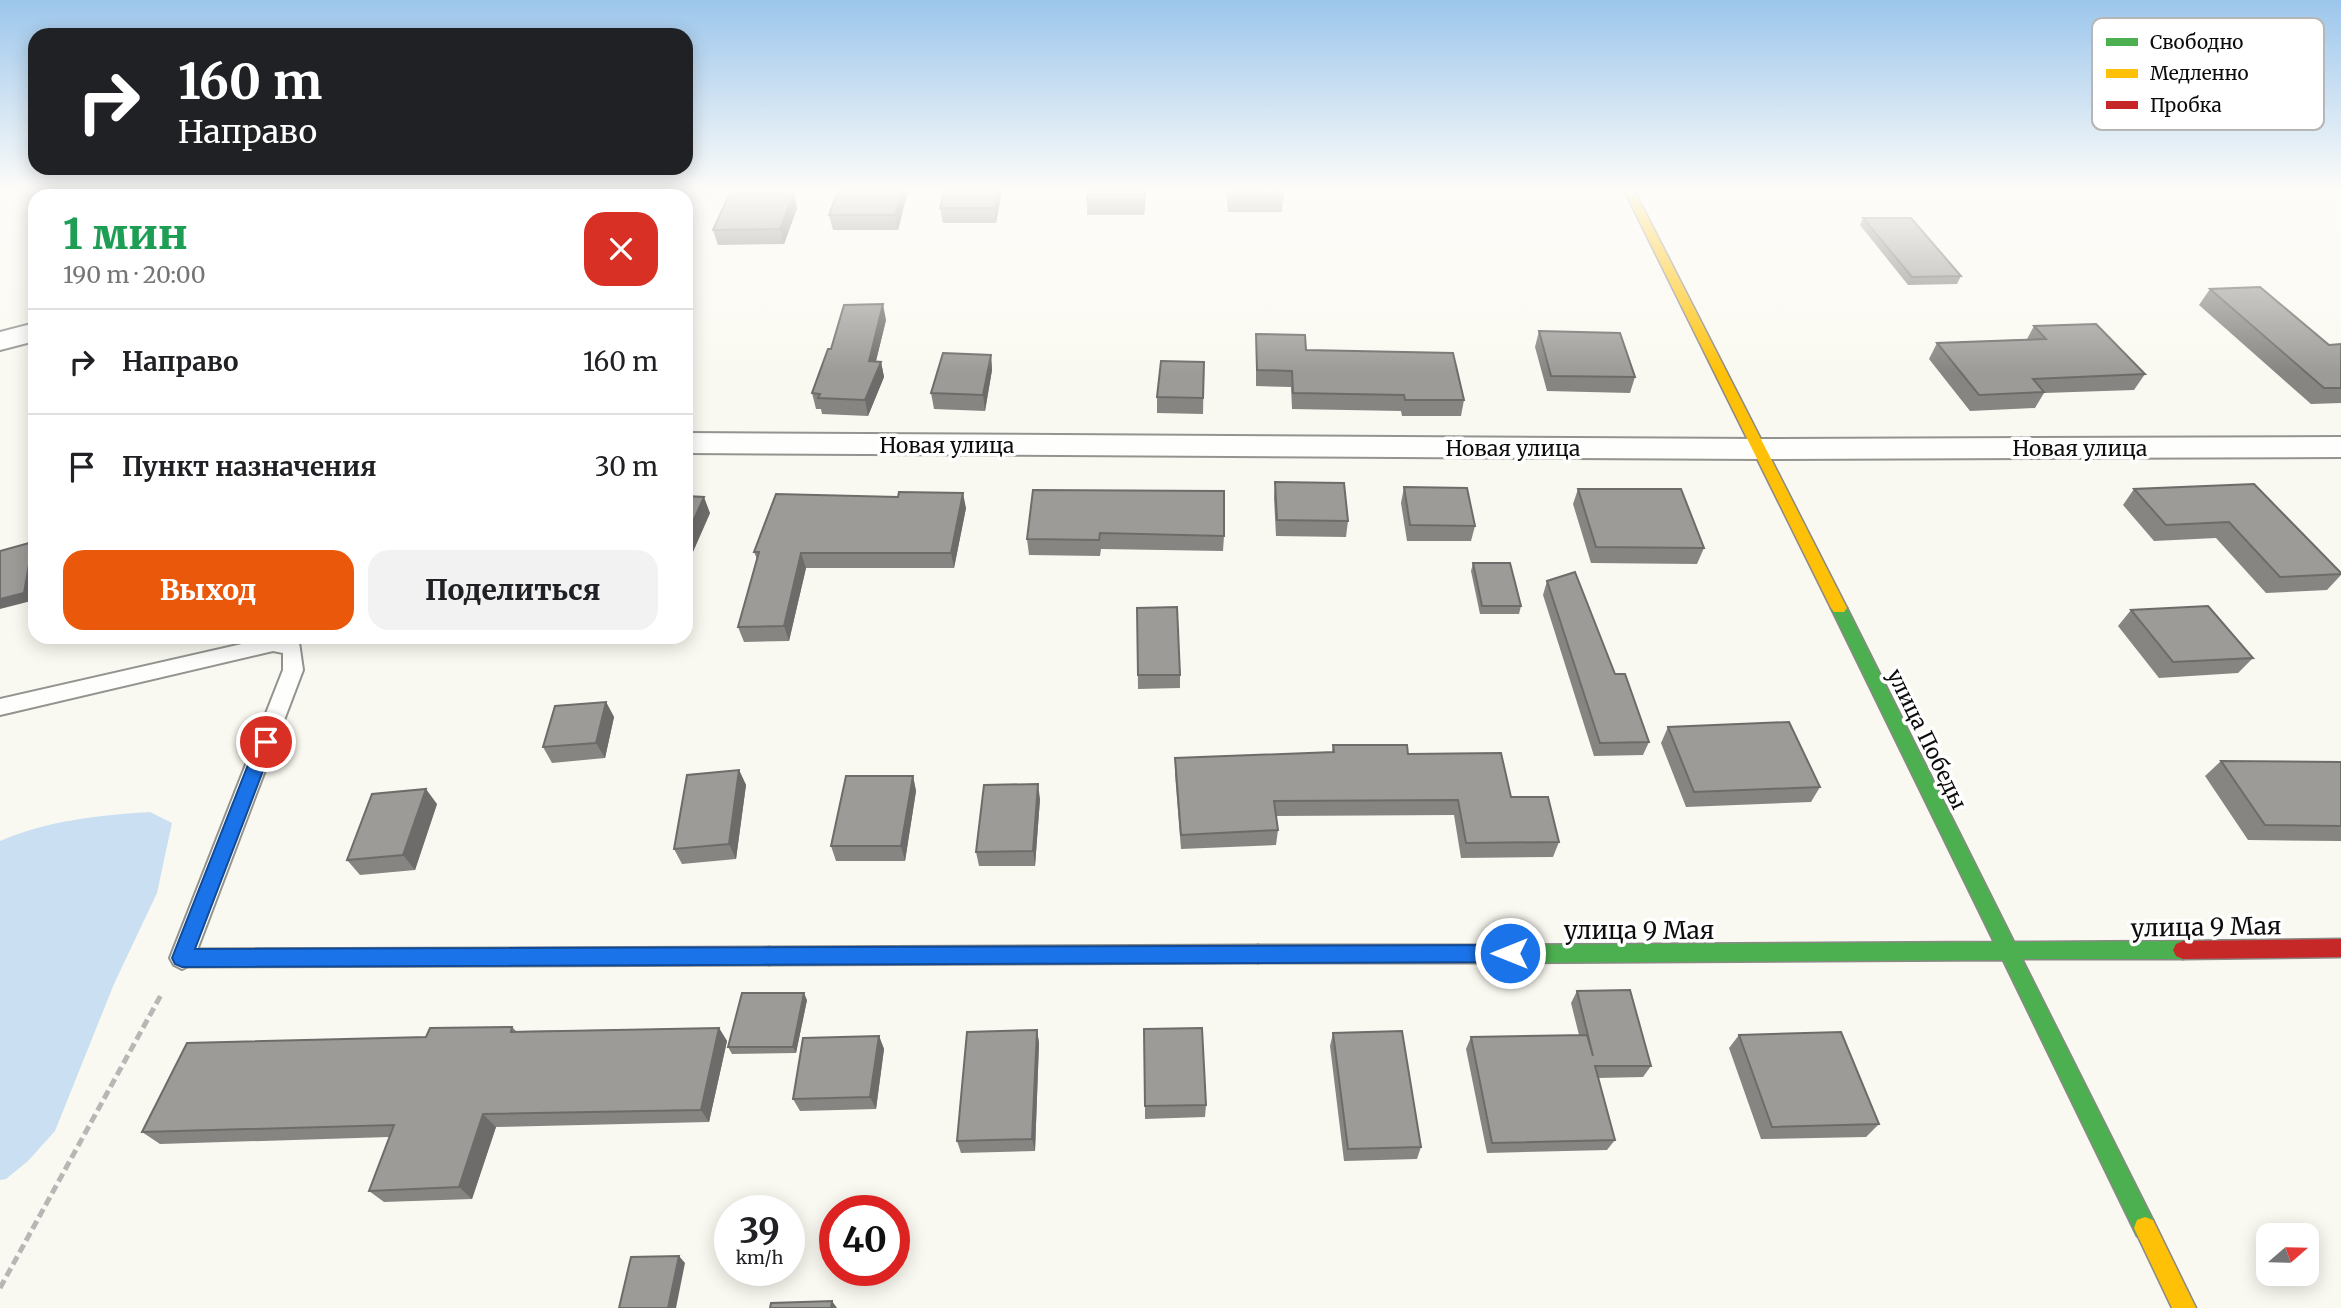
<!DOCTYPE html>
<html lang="ru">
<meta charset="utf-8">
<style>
body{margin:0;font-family:Merriweather,serif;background:#f2f2f2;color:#202124;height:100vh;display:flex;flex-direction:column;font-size:26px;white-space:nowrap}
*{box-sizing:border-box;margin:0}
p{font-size:23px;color:#757577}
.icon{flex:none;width:38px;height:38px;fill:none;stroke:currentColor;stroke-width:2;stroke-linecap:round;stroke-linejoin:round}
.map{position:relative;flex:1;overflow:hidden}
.drawer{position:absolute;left:28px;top:189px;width:665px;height:455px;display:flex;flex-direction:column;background:#fff;border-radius:21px;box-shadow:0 4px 18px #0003}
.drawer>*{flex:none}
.hud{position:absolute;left:28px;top:28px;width:665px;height:147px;border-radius:21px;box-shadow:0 4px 18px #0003;background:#202124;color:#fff;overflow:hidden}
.needle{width:46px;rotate:70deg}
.buttons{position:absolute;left:2256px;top:1223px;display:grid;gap:14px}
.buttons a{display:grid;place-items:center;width:63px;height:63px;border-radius:14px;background:#fff;box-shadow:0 4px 18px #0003;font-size:35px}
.speed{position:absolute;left:714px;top:1195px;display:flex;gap:14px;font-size:35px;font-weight:700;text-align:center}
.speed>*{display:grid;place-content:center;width:91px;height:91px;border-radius:50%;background:#fff;box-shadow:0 4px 18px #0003;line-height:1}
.speed small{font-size:18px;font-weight:400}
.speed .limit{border:10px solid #d22;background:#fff;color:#111}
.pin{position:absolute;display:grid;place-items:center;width:60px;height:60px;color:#fff;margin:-30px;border:4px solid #fff;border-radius:50%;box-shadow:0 2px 7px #0007}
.me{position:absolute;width:77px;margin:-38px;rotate:270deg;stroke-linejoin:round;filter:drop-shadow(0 0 5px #0008)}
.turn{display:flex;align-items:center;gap:24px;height:147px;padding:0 35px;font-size:32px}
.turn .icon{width:91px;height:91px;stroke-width:2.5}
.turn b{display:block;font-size:49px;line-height:60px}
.round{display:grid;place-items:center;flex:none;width:74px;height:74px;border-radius:21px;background:#f2f2f2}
.head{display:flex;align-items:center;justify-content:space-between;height:119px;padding:0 35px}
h1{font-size:42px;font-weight:800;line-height:52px;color:#1e9e55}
.cta{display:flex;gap:14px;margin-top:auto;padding:14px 35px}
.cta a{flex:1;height:80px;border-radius:21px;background:#ea580c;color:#fff;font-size:28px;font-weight:800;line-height:80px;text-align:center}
.cta a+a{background:#f2f2f2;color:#202124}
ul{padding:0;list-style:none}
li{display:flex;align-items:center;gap:21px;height:105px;padding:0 35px;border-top:2px solid #e0e0e0}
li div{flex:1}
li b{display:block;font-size:26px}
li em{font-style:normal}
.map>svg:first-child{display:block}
.water{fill:#cae0f2}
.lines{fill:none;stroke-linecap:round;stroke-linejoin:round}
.lane-casing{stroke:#93938f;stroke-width:4}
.street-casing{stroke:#93938f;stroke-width:4}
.fast-casing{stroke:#8a8986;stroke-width:3}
.slow-casing{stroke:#8a8986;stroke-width:3}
.jam-casing{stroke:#8a8986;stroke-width:3}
.path{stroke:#b7b7b6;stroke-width:5;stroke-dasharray:9 4.5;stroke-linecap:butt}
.lane{fill:#fefefd;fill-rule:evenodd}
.street{fill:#fefefd;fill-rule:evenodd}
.fast{fill:#4caf50;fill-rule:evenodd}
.slow{fill:#ffc107;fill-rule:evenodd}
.jam{fill:#c62828;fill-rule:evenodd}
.wall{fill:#868582}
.shaded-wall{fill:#6d6c6a}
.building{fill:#9c9b97;stroke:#6d6c6a;stroke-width:2}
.route{fill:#1a73e8;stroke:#114b97;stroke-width:2}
.labels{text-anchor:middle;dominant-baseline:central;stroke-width:7;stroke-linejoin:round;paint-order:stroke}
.street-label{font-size:21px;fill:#0c0c0c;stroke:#fff}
.near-street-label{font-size:24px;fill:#0c0c0c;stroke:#fff}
.key{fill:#fff;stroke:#b6b6b6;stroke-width:2}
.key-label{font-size:19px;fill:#0c0c0c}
</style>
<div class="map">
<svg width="2341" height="1308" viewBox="0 0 2341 1308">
<rect width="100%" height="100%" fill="#faf9f1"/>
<path class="water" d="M 150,812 L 172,823 L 157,893 L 114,984 L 55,1131 L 28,1161 L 6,1179 L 0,1180 L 0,841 C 45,821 100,815 150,812 Z"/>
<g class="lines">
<defs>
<path id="lane" d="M 273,637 L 299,642 L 303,670 L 194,958 L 190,965 L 182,969 L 174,965 L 170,958 L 283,670 L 283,653 L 273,651 L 0,715 L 0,699 Z"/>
<path id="street" d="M 571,190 L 618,190 L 612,196 L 567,196 Z
M 35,323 L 35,341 L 0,350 L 0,332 Z
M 686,433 L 1761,439 L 2341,437 L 2341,457 L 1761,459 L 686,453 Z"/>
<path id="fast" d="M 1839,603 L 1847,608 L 2014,942 L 2183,941 L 2190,944 L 2193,950 L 2190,956 L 2183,959 L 2022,959 L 2153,1220 L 2156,1228 L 2153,1236 L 2145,1239 L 2137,1236 L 2003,960 L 1479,963 L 1472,960 L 1469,954 L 1472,948 L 1479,945 L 1994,942 L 1831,608 Z
M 769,947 L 776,950 L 779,956 L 776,962 L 769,965 L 182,967 L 175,964 L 172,958 L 175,952 L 182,949 Z"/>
<path id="slow" d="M 1624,190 L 1634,190 L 1847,608 L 1844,612 L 1834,612 L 1831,608 Z
M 1258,945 L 1265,948 L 1268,954 L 1265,960 L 1258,963 L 769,965 L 762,962 L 759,956 L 762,950 L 769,947 Z
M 2145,1217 L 2153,1220 L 2196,1308 L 2172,1308 L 2134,1228 L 2137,1220 Z"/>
<path id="jam" d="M 2341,939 L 2341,957 L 2183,959 L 2176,956 L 2173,950 L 2176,944 L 2183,941 Z
M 1258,945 L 1479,945 L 1486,948 L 1489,954 L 1486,960 L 1479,963 L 1258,963 L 1251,960 L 1248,954 L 1251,948 Z"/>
</defs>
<use href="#lane" class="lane-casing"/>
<use href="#street" class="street-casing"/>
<use href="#fast" class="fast-casing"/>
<use href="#slow" class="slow-casing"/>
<use href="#jam" class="jam-casing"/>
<path class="path" d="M 0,1288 L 161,995"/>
<use href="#lane" class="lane"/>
<use href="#street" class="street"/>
<use href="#fast" class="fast"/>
<use href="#slow" class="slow"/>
<use href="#jam" class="jam"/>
</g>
<path class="wall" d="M 945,190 L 1002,190 L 996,223 L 943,223 L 940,208 Z
M 1146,190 L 1144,215 L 1087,215 L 1087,200 Z
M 1226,190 L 1282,190 L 1283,197 L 1282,212 L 1228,212 Z
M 907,194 L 898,230 L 833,230 L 829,215 Z
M 797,208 L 784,244 L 718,245 L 713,230 Z
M 1863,218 L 1961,276 L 1957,284 L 1908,285 L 1860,225 Z
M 2210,289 L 2329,345 L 2341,344 L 2341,403 L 2311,404 L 2199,305 Z
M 886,320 L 876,361 L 881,362 L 884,377 L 868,416 L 822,414 L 821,409 L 816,409 L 812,393 L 831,349 Z
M 2034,326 L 2145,374 L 2134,390 L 2044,393 L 2035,408 L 1970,411 L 1929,359 L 1937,343 L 2027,339 Z
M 1539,331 L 1635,377 L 1630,393 L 1547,391 L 1535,347 Z
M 1256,334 L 1464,400 L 1461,416 L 1402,416 L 1401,411 L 1292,409 L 1291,387 L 1256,386 Z
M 991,355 L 992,370 L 985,411 L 934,409 L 931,393 Z
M 1204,362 L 1203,414 L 1157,413 L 1157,397 Z
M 1275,482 L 1348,521 L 1346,537 L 1276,536 L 1274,498 Z
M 2254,484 L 2341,573 L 2341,575 L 2327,590 L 2266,593 L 2216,538 L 2154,541 L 2123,505 L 2134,489 Z
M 1404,487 L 1475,526 L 1471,541 L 1407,541 L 1401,503 Z
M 1578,489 L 1704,548 L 1697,564 L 1591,563 L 1573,504 Z
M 1033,490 L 1224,536 L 1223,551 L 1101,549 L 1100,556 L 1029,555 L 1027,539 Z
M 686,496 L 710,513 L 692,554 L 686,554 Z
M 966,508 L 954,568 L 806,568 L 789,641 L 744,642 L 738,627 L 757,559 L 754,552 Z
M 1473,563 L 1521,606 L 1519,614 L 1480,614 L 1471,571 Z
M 1547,581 L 1615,674 L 1649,742 L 1643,755 L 1594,756 L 1543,595 Z
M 1137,608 L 1180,675 L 1180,688 L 1138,689 Z
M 2131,610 L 2253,658 L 2238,673 L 2159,678 L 2118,626 Z
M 606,702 L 614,717 L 605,758 L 552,763 L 543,747 Z
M 1668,727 L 1820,787 L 1811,802 L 1686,807 L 1661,743 Z
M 1333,745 L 1408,754 L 1511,797 L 1559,842 L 1553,857 L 1461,858 L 1454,815 L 1276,816 L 1278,830 L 1276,845 L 1181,849 L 1175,774 L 1175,758 L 1332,752 Z
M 2221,761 L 2341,762 L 2341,841 L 2248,840 L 2205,776 Z
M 739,770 L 746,785 L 736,859 L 682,864 L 674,849 Z
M 913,776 L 916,791 L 905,861 L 836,861 L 831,846 Z
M 1040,799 L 1035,866 L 979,866 L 976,852 Z
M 437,804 L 415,870 L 360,875 L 347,860 Z
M 1577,991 L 1651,1066 L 1643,1077 L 1598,1078 L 1615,1140 L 1607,1150 L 1487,1153 L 1466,1049 L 1471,1037 L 1579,1035 L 1571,1003 Z
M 807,1000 L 796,1053 L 732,1054 L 728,1047 Z
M 512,1027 L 516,1031 L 719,1028 L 727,1041 L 709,1122 L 496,1127 L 472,1199 L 384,1202 L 369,1191 L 389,1137 L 160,1144 L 142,1132 L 426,1037 Z
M 1037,1030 L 1039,1043 L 1035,1151 L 961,1153 L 957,1141 Z
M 1333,1033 L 1421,1147 L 1417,1159 L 1344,1161 L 1330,1046 Z
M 1739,1035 L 1879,1124 L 1866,1137 L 1761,1139 L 1729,1048 Z
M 879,1036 L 884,1049 L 876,1109 L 800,1111 L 793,1099 Z
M 1206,1105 L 1205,1117 L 1145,1119 L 1145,1106 Z"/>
<path class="shaded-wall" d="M 123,190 L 134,190 L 133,196 L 123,196 Z
M 902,190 L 906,190 L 907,194 L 898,230 L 895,215 Z
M 998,190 L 1002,190 L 996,223 L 995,208 Z
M 1144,190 L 1146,190 L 1144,215 Z
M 794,193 L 797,208 L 784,244 L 780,229 Z
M 883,304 L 886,320 L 872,377 L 869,361 Z
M 991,355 L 992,370 L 985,411 L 983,395 Z
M 881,362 L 884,377 L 868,416 L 865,400 Z
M 963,493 L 966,508 L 954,568 L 951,553 Z
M 704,497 L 710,513 L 692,554 L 686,537 Z
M 33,542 L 35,545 L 35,579 L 31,601 L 0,609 L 0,599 Z
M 801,553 L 806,568 L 789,641 L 784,626 Z
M 606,702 L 614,717 L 605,758 L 596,743 Z
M 739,770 L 746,785 L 736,859 L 729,844 Z
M 913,776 L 916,791 L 905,861 L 901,846 Z
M 1038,784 L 1040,799 L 1035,866 L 1033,851 Z
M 426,789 L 437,804 L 415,870 L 403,855 Z
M 804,993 L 807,1000 L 796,1053 L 793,1047 Z
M 719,1028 L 727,1041 L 709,1122 L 701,1110 Z
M 1037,1030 L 1039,1043 L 1035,1151 L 1032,1139 Z
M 879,1036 L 884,1049 L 876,1109 L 870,1097 Z
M 483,1114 L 496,1127 L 472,1199 L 459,1187 Z
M 679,1256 L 685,1263 L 676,1308 L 668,1308 Z
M 832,1301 L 837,1308 L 831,1308 Z"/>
<path class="building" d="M 87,190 L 123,190 L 123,196 L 87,196 Z
M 838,190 L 902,190 L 895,215 L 829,215 Z
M 945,190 L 998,190 L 995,208 L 940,208 Z
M 1088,190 L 1144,190 L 1144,200 L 1087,200 Z
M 1228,190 L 1282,190 L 1283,197 L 1229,197 Z
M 730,193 L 794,193 L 780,229 L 713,230 Z
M 1863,218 L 1911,218 L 1961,276 L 1912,277 Z
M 2260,287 L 2329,345 L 2341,344 L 2341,388 L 2324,388 L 2210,289 Z
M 883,304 L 869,361 L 881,362 L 865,400 L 818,398 L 820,394 L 812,393 L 828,349 L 831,349 L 844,305 Z
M 2096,324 L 2145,374 L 2033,379 L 2044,392 L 1979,395 L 1937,343 L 2046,339 L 2034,326 Z
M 1539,331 L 1620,333 L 1635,377 L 1551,376 Z
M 1256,334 L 1305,335 L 1306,350 L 1453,353 L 1464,400 L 1405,400 L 1404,395 L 1293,393 L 1292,371 L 1257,370 Z
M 943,353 L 991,355 L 983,395 L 931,393 Z
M 1161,361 L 1204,362 L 1203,398 L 1157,397 Z
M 1275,482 L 1344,483 L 1348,521 L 1277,520 Z
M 2254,484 L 2341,573 L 2341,574 L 2280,577 L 2229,522 L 2166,525 L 2134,489 Z
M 1404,487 L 1467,488 L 1475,526 L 1410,525 Z
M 1578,489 L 1681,489 L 1704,548 L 1596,547 Z
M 1033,490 L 1224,491 L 1224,536 L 1100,533 L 1099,540 L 1027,539 Z
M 899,492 L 963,493 L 951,553 L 801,553 L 784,626 L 738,627 L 759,552 L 754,552 L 776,494 L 898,497 Z
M 686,496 L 704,497 L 686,537 Z
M 33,542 L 24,593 L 0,599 L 0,551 Z
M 1473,563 L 1510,563 L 1521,606 L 1482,606 Z
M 1575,572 L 1615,674 L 1625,674 L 1649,742 L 1600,743 L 1547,581 Z
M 2208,606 L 2253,658 L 2173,662 L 2131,610 Z
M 1177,607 L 1180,675 L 1138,675 L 1137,608 Z
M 606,702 L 596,743 L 543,747 L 555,706 Z
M 1789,722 L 1820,787 L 1694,792 L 1668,727 Z
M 1333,745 L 1407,745 L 1408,754 L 1501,753 L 1511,797 L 1548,797 L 1559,842 L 1466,843 L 1458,800 L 1274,801 L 1278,830 L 1181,835 L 1175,758 L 1334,752 Z
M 2221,761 L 2341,762 L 2341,826 L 2265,825 Z
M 739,770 L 729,844 L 674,849 L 687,775 Z
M 846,776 L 913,776 L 901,846 L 831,846 Z
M 1038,784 L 1033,851 L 976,852 L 984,785 Z
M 426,789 L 403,855 L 347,860 L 372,794 Z
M 1630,990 L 1651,1066 L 1595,1066 L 1615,1140 L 1492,1143 L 1471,1037 L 1587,1035 L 1593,1056 L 1577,991 Z
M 742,993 L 804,993 L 793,1047 L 728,1047 Z
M 512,1027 L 511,1032 L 719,1028 L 701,1110 L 483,1114 L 459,1187 L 369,1191 L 394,1125 L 142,1132 L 187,1043 L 426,1037 L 430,1028 Z
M 1202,1028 L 1206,1105 L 1145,1106 L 1144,1029 Z
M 1037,1030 L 1032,1139 L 957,1141 L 967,1032 Z
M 1402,1031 L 1421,1147 L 1348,1149 L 1333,1033 Z
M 1841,1032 L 1879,1124 L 1772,1127 L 1739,1035 Z
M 879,1036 L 870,1097 L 793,1099 L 803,1038 Z
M 679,1256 L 668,1308 L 619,1308 L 631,1257 Z
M 832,1301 L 831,1308 L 770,1308 L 771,1303 Z"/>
<linearGradient id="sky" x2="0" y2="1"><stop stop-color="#9cc6ec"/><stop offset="0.51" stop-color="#fdfcf9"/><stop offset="1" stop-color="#fdfcf9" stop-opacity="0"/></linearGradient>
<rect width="2341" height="373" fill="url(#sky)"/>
<path class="route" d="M 266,735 L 272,737 L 274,742 L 195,949 L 1510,945 L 1517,947 L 1520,953 L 1517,960 L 1510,962 L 182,967 L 175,964 L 172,958 L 257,742 L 260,737 Z"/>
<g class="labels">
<g class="street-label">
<text x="947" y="445">Новая улица</text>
<text x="1513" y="448">Новая улица</text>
<text x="2080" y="448">Новая улица</text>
<text transform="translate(1927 739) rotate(64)">улица Победы</text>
</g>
<g class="near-street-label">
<text transform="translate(2206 927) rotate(-1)">улица 9 Мая</text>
<text x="1639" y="930">улица 9 Мая</text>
</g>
</g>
<rect x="2092" y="18" width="232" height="112" rx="10" class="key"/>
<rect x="2106" y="38" width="32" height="8" fill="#4caf50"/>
<rect x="2106" y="69" width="32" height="9" fill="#ffc107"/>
<rect x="2106" y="101" width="32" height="8" fill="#c62828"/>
<g class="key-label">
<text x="2150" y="49">Свободно</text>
<text x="2150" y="80">Медленно</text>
<text x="2150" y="112">Пробка</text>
</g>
</svg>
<div class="buttons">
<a><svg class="needle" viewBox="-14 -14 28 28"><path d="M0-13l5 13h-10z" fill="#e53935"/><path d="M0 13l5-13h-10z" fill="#757577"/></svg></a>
</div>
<div class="speed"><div>39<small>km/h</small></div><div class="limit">40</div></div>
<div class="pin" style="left:266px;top:742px;background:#d93025"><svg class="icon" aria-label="arrive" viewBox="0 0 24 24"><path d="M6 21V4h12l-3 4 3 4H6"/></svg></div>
<svg class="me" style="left:1510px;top:953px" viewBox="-20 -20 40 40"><circle r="17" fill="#1a73e8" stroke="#fff" stroke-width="3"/><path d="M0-11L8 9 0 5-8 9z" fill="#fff"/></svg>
<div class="hud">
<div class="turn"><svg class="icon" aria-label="right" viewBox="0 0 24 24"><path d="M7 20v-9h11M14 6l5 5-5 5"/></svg><div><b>160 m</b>Направо</div></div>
</div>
<section class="drawer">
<div class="head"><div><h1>1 мин</h1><p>190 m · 20:00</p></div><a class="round" style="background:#d93025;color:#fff"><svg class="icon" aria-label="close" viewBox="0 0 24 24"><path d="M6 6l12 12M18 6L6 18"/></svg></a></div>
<ul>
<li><svg class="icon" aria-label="right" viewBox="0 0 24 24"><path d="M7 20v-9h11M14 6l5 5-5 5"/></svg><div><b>Направо</b></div><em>160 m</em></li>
<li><svg class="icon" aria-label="arrive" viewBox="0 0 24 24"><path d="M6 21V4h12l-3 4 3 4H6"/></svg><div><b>Пункт назначения</b></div><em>30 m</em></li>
</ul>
<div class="cta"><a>Выход</a><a>Поделиться</a></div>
</section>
</div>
